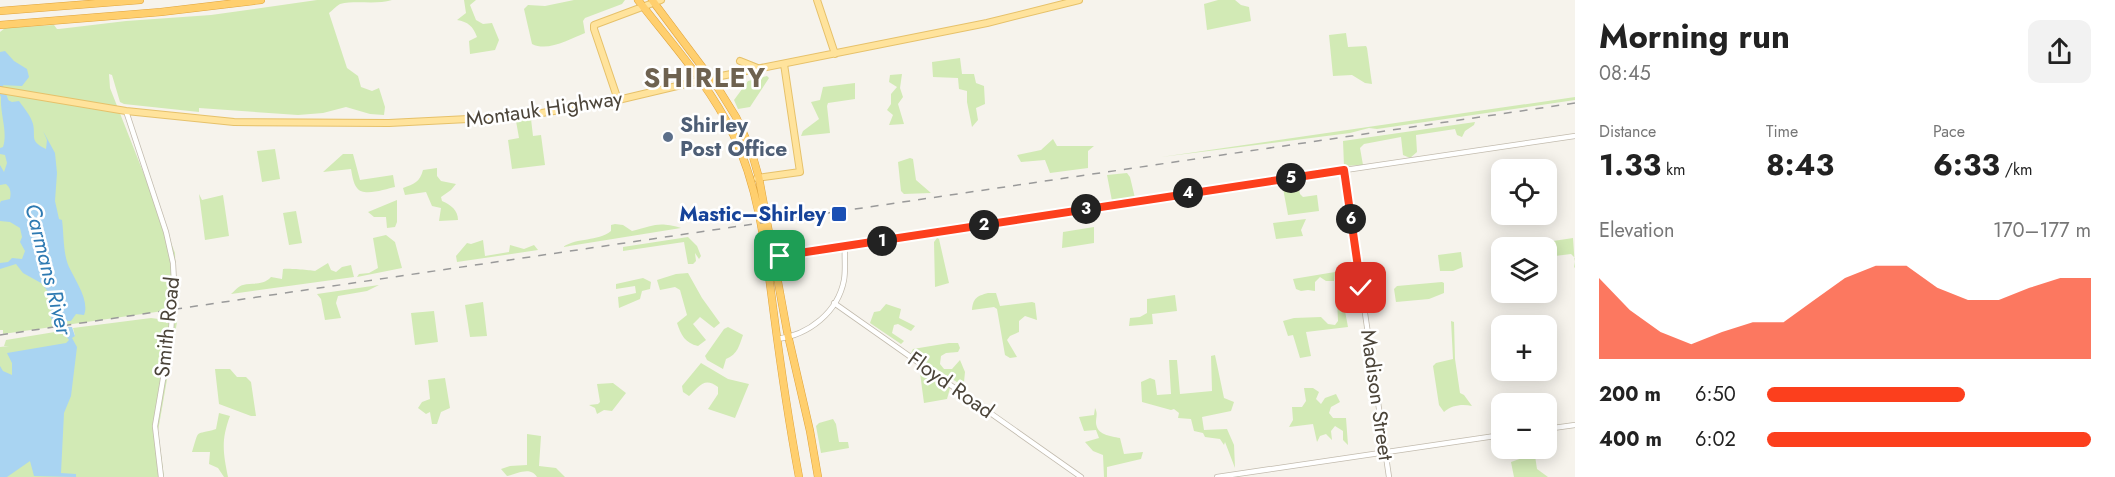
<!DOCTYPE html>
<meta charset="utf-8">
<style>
:root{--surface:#fff;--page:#f2f2f2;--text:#222;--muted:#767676;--accent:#fc3f1d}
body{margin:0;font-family:Jost,sans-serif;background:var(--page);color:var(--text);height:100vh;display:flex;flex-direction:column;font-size:22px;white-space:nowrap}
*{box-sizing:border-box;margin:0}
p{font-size:20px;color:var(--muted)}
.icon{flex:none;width:33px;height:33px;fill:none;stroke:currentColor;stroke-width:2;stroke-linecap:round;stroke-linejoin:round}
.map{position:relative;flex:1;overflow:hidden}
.drawer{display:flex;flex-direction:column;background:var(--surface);width:540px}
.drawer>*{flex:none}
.controls{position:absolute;left:1491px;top:159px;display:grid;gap:12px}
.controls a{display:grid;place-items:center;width:66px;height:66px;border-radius:12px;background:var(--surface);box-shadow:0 3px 15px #0003;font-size:30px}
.pin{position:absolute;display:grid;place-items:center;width:51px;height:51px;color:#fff;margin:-26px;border-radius:12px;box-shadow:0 3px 9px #0006}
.km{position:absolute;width:30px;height:30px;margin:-15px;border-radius:50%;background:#222;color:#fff;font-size:16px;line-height:30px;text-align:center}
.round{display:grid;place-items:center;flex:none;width:63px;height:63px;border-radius:12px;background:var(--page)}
.head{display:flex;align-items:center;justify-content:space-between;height:102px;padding:0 24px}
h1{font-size:33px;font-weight:700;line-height:45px}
.metrics{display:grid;grid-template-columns:repeat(3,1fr);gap:9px;height:102px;padding:6px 24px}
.metrics div{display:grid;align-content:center}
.metrics b{font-size:30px;font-weight:700}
.metrics small{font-size:16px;font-weight:400}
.metrics p{font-size:16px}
.chart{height:168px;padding:12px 24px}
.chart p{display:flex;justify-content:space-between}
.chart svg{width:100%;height:108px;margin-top:6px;fill:var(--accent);opacity:.7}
ul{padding:0 24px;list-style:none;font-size:20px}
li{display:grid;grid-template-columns:96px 72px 1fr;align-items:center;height:45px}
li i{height:15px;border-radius:8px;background:var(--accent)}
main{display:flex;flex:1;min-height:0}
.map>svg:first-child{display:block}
.green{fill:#d2eab5}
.water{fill:#a9d4f2}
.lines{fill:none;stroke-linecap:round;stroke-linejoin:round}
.river{stroke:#a9d4f2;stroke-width:6}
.minor-casing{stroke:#c2bbae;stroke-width:6}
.major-casing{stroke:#e6c16a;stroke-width:8}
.highway-casing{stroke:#e0a43c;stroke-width:8}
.minor{stroke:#fff;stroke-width:4.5}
.major{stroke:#ffe39c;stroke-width:6}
.highway{stroke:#ffcf6e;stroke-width:7}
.rail{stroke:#9a9a9a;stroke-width:1.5;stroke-dasharray:8 8;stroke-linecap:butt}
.route-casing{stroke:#fff;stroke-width:12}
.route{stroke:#fc3f1d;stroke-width:8}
.service-dot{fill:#5c6f8a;stroke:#fff;stroke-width:2}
.transit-dot{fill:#1a4fb4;stroke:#fff;stroke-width:2}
.labels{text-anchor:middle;stroke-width:5;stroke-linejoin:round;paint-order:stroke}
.street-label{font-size:21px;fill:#4b4439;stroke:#fff}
.service-label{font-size:21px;font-weight:bold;fill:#4e5e75;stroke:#fff;text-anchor:start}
.transit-label{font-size:21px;font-weight:bold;fill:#164399;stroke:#fff;text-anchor:end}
.water-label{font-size:22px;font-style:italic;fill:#2e7ab2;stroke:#fff}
.district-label{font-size:27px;font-weight:bold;letter-spacing:1.5px;fill:#6e6250;stroke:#fff}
</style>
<main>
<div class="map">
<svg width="1575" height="477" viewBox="0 0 1575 477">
<rect width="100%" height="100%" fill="#f6f3ec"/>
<!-- green -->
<path class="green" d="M317,0H392C376,5 356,0 340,4C336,6 332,11 329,13L347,68L358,76L361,87L372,91L379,88L385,107L384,115L370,114L346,107L323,113L298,115L199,108V112L124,104L120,102L112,75L109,74L110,88L175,253L177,309L3,334V330H0V32L5,28L54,25L57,29H59L126,21L211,15Z
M464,0H476L470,5L476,20L483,24L492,23L499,40L495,50L470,54L469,41L477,37C473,26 468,22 457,20L466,13Z
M574,0H625L622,4L585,18L583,21L585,33C570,39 548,52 532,44L524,9L528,5L545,6Z
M1218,0H1235L1241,5L1249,7L1251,21L1207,30L1204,4Z
M1346,33L1348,47L1366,46L1367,48L1372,84L1365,83L1352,75L1333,76L1329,35Z
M960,58L962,74H974L976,83L984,86L985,104L976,108L978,120L972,127L967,102V91L959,89L958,78L933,77L932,62Z
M902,74L900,88L903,97L898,104L904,124L889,125L893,115L887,110L891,104V94L897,87L889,82L890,75Z
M767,76L769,78L750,107L738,109L734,100L748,81Z
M855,83V99L828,103L827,106L830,133L801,136L803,131L819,119L811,102L820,100L823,87Z
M1575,97V100L1377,129L1369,128L1350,133L1161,157Z
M531,119L533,136L541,135L545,165L512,169L508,140L519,138L516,121Z
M1475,122L1474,125L1465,131L1462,137L1457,135L1455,129L1416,135L1417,152L1410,158L1403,155L1401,137L1364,144L1360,148L1363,165L1344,166L1343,141Z
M1053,139L1057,146H1094L1088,151V168L1050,173L1045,160L1021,162L1017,155L1041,150Z
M275,149L280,179L262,182L257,151Z
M343,154H353L360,180L393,175L395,187C386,189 363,197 357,188C353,183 352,174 351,169L323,172Z
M910,158L913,159L916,180L931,193L904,194L901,191L898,162Z
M437,168V176L441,181L456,184L451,190L441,197L442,201C451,205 458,210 458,220L439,221L441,208L432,206L426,192L405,195L403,188C414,184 420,182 423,170Z
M1127,173L1130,177L1135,198L1112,201L1107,175Z
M1297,181L1300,194L1303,197L1317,195L1319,211L1288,215L1282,183Z
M199,194L202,200L223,195L229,236L205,240Z
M397,200V222L395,227L387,228L386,217H374L368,212Z
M296,211L302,243L289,245L283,213Z
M1306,219L1301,230L1303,236L1276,239L1273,223Z
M615,224L623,225L632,231C654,226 657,221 681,228L563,247C578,237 597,242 611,231V225Z
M1094,227V243L1062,248L1063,232Z
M386,235L395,242L402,268L357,277L359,274L369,273L378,268L373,238Z
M688,237L697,246L701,256L699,259L695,253L696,261L693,264H688L684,242L623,251V247Z
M937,238L939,239L949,283L935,287L934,242Z
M1573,238L1575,267L1574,268L1575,258L1571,254L1547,257L1546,248L1541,247L1540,243Z
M483,240L485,256L509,252L510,245L524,249L534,245L538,250L457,262L456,256L467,243L471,244Z
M1461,252L1463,267L1453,271H1440L1438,255Z
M328,263L331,270L336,272L342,267L351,265L354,277L231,294C235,291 238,286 243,285C253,282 263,286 271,277L282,279L283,269C286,268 311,270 315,271Z
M1335,272L1334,281H1326L1320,277L1315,282V291L1308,290L1301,291L1296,289L1293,279Z
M688,273L702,298L720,323L714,328L700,317L693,324L706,340L698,346C685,343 681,335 677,323L687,315L680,290L675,287L660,290L657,280L676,274Z
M643,278L651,282L650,289L642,291L640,299L619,308L618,297L636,293L635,286L616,289V284Z
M1442,282L1444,283V293L1429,299L1396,302L1394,289L1397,286Z
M379,285L367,291L338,296L336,303L341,318L325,320L321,299L317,294Z
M988,293H996L1000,306L1032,302L1035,303L1037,320L1025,316L1019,321V332L1010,336L1007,340L1017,357L1010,358L1005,355L997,309L994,307L972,310C973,298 977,296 988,293Z
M1175,295L1177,311L1152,314L1153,324L1129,326L1130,318L1140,317L1147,313V299Z
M1342,295L1348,327L1306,332L1311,356L1300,358L1293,335L1288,336L1283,321L1294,318L1321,317L1328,324L1335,325L1338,321L1337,298Z
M483,302L487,336L470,337L465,305Z
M886,304L901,309L899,318L915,326L911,331L898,324L894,325L892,333L904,341L901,344L870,323L874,312L880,311Z
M434,311L438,342L415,345L411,313Z
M151,318L166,320V323L177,322L158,431L164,477H0V347L9,346H4L6,340L67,330L68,337L75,336L73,328Z
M1451,321L1454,322L1455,359L1460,393L1464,395L1472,406C1462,404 1452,405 1444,412L1439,405L1433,366L1436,363L1453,359Z
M728,327L743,335C739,346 738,354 726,359L723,369L707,360L705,356L724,329Z
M949,343H958L960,348L958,352L946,353L941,356L940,364L944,369H952L960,360L965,372L964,382L960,384L911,353L913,349Z
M1215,355L1224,398L1234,402L1231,411L1202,417L1204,430L1227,429L1234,445L1235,468L1225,442L1224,445L1220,439L1205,437L1203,433L1194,431L1191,419L1178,418L1179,413L1174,409L1171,410L1142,402L1141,382L1150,378L1155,380L1157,395L1171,394L1169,360H1177L1180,394L1212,391L1211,356Z
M701,363L728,379L749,384L735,418L708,409L718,394V387C704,376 699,387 689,396L683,392L682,386Z
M215,369H230L237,377H246L251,382L256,416H251L219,404Z
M921,370L950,388L947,399L924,403L920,373Z
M445,378L450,408L441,412L437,424H432L430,412L426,414L418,408L422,402L430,399L428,380Z
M613,383L626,393L612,411L604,410L597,414L595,408L589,405L598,404L600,402L597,384Z
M1304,388H1313L1319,392L1316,399L1321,404L1325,398L1336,394L1340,402L1331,407L1329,413L1333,418H1346L1348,445L1343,440V431L1335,426L1331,431L1332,440L1326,434L1320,436L1317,442L1313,424L1289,427L1293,420L1292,407H1302L1306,401Z
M1095,408C1098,414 1096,416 1096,423C1097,435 1110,436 1120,438L1124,454L1143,452L1141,459L1107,467V477H1104L1103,455L1093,451L1085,442L1099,438L1096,430L1084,431L1079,417L1094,415Z
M219,413L230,416C221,440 223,452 228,477H224L218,468L209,464L210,452H192C200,427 194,436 216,429Z
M833,419L836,424L839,442H848L849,448L821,453L816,426L819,423Z
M527,434L541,436L539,466L556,468L565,477H537C530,466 517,474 507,476L501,469L510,466L527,465Z
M1526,449H1534L1537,469L1548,477H1514L1511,462L1525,457Z"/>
<!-- water -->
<path class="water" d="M5,51L14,61L27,69L29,77L22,86L0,85V52Z
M1,97L12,102L19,101C24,108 31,116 33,124C36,137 29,141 46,149L47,140L43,131L55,153L57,173L55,201L59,219L62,220C64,235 63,254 69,267C75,280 90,301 84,315L76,314L71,321H67L64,318L51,319V295L41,283L23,273L16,264L0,269V263L8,262L12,258L22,259L25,251L20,242L22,237L20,228L10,222L0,221V203L1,201L10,199C11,193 11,188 6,184L0,185V165L4,172L7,163L5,155L0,154V148L3,147C8,132 0,115 1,97Z
M68,327H72L75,336L72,338L77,347L71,396L64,413L61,473L76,474V477L34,476L30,461L7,477H0V366L3,371L12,375V363L7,353L66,343L69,340L66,336Z"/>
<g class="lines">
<!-- river -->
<path class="river" d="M0,86L7,105"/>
<defs>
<path id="minor" d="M126,111L166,232L173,263L174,282L171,332L155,426L161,477
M1344,170L1389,477
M773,257L1149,199L1575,136
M834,303L1081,477
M777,339C809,335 838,312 844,280C846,268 844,257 845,246
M1546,429L1575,425
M1217,477L1502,435"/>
<path id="major" d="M817,0L835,54
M740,61L760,69
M0,90L126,111L234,122L389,123L488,118L542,113L618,100L711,78L987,23L1079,0
M618,100L594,29V25L661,0
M757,178L800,172L784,64"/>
<path id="highway" d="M638,0C671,43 709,84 733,134C760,190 766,254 774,315C781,369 789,423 799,477
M652,0L718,88L736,117L751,150L759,178L787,331L810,431L818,477
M0,11L140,0
M0,25L161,12L261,0"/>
</defs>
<!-- minor casing -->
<use href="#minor" class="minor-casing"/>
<!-- major casing -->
<use href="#major" class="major-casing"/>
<!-- highway casing -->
<use href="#highway" class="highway-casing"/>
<!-- minor -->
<use href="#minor" class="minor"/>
<!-- major -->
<use href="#major" class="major"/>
<!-- highway -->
<use href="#highway" class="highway"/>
<!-- rail -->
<path class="rail" d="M0,335L1575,103"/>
</g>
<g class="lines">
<defs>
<path id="route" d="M780,256L1344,170L1361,288"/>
</defs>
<!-- route casing -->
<use href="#route" class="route-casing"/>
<!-- route -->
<use href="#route" class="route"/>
</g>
<!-- markers -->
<circle class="service-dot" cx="668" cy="137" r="6"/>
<rect class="transit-dot" x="831" y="206" width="16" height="16" rx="3"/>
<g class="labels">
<!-- street labels -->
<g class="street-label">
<text transform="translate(544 109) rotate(-8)" y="7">Montauk Highway</text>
<text transform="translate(167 327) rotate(-84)" y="7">Smith Road</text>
<text transform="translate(951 385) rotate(35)" y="7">Floyd Road</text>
<text transform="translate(1377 395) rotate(82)" y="7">Madison Street</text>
</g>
<!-- service labels -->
<g class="service-label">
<text x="680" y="132">Shirley<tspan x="680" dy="24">Post Office</tspan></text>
</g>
<!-- transit labels -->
<g class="transit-label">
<text x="826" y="221">Mastic–Shirley</text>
</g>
<!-- water labels -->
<g class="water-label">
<text transform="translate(49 269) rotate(76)" y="8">Carmans River</text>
</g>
<!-- district labels -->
<g class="district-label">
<text x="705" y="87">SHIRLEY</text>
</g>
</g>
</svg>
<div class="controls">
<a><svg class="icon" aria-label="locate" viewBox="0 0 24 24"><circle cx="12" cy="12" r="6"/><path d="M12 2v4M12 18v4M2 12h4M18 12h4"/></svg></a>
<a><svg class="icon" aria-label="layers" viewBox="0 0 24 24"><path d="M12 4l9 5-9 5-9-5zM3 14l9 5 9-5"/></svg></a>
<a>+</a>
<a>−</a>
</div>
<div class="pin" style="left:780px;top:256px;background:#1e9e55"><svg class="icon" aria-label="arrive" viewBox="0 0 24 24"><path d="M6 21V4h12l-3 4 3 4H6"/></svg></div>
<div class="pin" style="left:1361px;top:288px;background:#d93025"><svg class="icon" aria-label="check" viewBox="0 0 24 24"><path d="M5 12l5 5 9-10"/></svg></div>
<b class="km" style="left:882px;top:241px">1</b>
<b class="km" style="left:984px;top:225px">2</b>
<b class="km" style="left:1086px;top:209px">3</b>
<b class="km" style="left:1188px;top:193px">4</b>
<b class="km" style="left:1291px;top:178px">5</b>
<b class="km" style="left:1351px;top:219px">6</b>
</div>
<section class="drawer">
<div class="head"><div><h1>Morning run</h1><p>08:45</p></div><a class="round"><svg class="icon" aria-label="share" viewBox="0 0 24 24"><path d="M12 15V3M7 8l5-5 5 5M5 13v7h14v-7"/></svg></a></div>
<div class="metrics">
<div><p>Distance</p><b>1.33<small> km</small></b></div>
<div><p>Time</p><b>8:43</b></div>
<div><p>Pace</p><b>6:33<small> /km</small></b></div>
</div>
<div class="chart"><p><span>Elevation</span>170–177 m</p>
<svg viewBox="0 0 160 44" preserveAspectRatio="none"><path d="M0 44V11L10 24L20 33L30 38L40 33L50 29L60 29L70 20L80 11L90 6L100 6L110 15L120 20L130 20L140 15L150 11L160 11V44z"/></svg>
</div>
<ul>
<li><b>200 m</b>6:50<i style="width:61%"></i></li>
<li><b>400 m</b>6:02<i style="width:100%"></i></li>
</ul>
</section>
</main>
